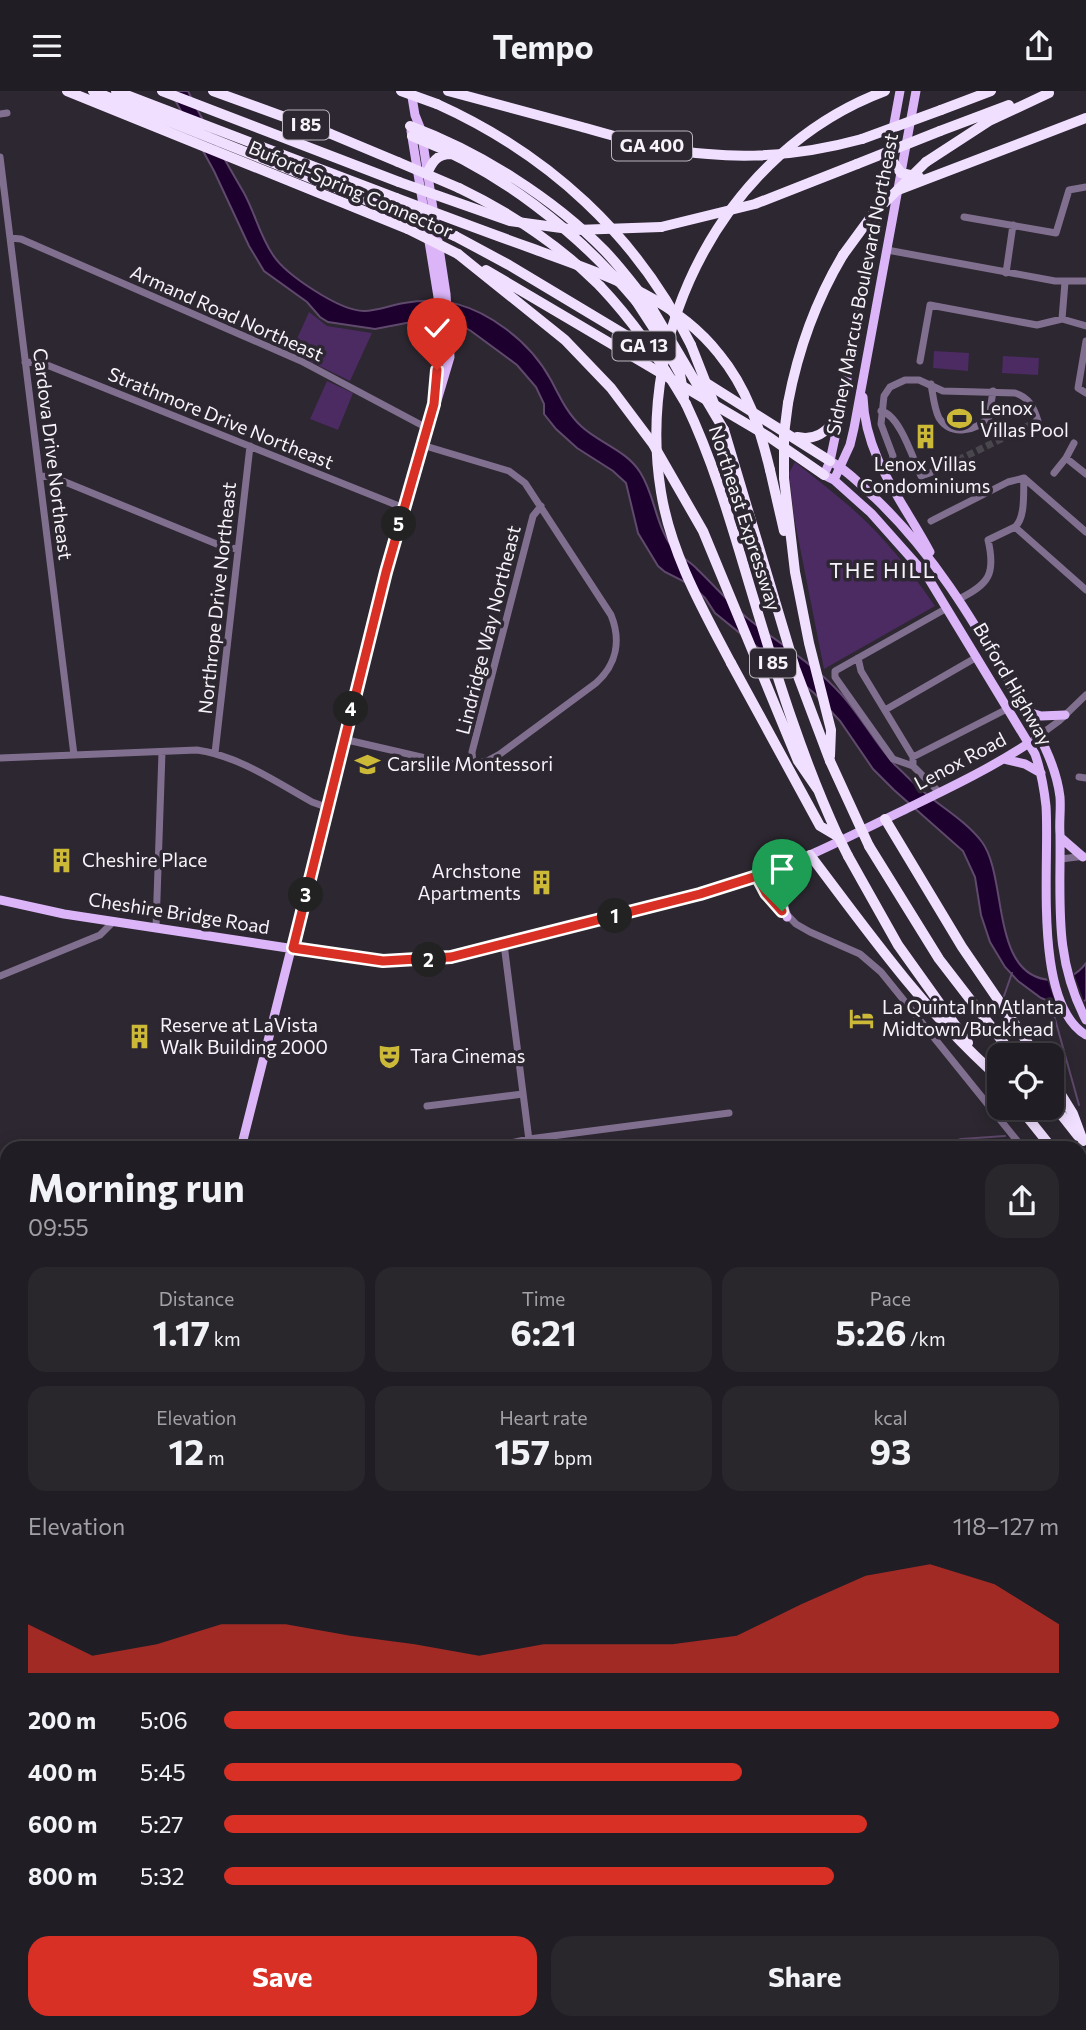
<!DOCTYPE html>
<meta charset="utf-8">
<style>
:root{--surface:#211d24;--page:#29262c;--text:#f1f3f6;--muted:#a2a2a6;--line:#3e3b41;--accent:#d93025}
body{margin:0;font-family:Commissioner,sans-serif;background:var(--page);color:var(--text);height:100vh;display:flex;flex-direction:column;font-size:26px;white-space:nowrap}
*{box-sizing:border-box;margin:0}
p{font-size:23px;color:var(--muted)}
.icon{flex:none;width:38px;height:38px;fill:none;stroke:currentColor;stroke-width:2;stroke-linecap:round;stroke-linejoin:round}
.map{position:relative;flex:1;overflow:hidden}
.sheet{position:absolute;left:0px;top:1050px;width:1087px;height:889px;display:flex;flex-direction:column;background:var(--surface);border-radius:21px 21px 0 0;box-shadow:0 4px 18px #0003,0 0 0 2px var(--line)}
.sheet>*{flex:none}
.buttons{position:absolute;left:987px;top:952px;display:grid;gap:14px}
.buttons a{display:grid;place-items:center;width:77px;height:77px;border-radius:14px;background:var(--surface);box-shadow:0 4px 18px #0003,0 0 0 2px var(--line);font-size:35px}
.pin{position:absolute;display:grid;place-items:center;width:60px;height:60px;color:#fff;margin:-72px -30px;border-radius:50% 50% 50% 0;rotate:-45deg;box-shadow:0 0 7px #0007}
.pin .icon{rotate:45deg}
.km{position:absolute;width:35px;height:35px;margin:-18px;border-radius:50%;background:#222;color:#fff;font-size:19px;line-height:35px;text-align:center}
.round{display:grid;place-items:center;flex:none;width:74px;height:74px;border-radius:21px;background:var(--page)}
.head{display:flex;align-items:center;justify-content:space-between;height:119px;padding:0 28px}
h1{font-size:38px;font-weight:700;line-height:52px}
.metrics{display:grid;grid-template-columns:repeat(3,1fr);gap:10px;height:119px;padding:7px 28px}
.metrics div{display:grid;align-content:center;border-radius:18px;background:var(--page);text-align:center}
.metrics b{font-size:35px;font-weight:700}
.metrics small{font-size:19px;font-weight:400}
.metrics p{font-size:19px}
.chart{height:196px;padding:14px 28px}
.chart p{display:flex;justify-content:space-between}
.chart svg{width:100%;height:126px;margin-top:7px;fill:var(--accent);opacity:.7}
.primary-button{display:flex;gap:14px;margin-top:auto;padding:14px 28px}
.primary-button a{flex:1;height:80px;border-radius:21px;background:var(--accent);color:#fff;font-size:28px;font-weight:700;line-height:80px;text-align:center}
.primary-button a+a{background:var(--page);color:var(--text)}
ul{padding:0 28px;list-style:none;font-size:23px}
li{display:grid;grid-template-columns:112px 84px 1fr;align-items:center;height:52px}
li i{height:18px;border-radius:9px;background:var(--accent)}
header{display:flex;justify-content:space-between;align-items:center;height:91px;padding:0 28px;background:var(--surface);font-size:32px;font-weight:700}
.map>svg:first-child{display:block}
.green{fill:#4c2a62}
.water{fill:#1e002f;stroke:#5f496c;stroke-width:2}
.pier{fill:#2c2730}
.lines{fill:none;stroke-linecap:round;stroke-linejoin:round}
.stream{stroke:#5f496c;stroke-width:2}
.minor-tunnel{stroke:#4a464e;stroke-width:7;stroke-dasharray:7 3.5;stroke-linecap:butt}
.minor{stroke:#816f8f;stroke-width:7}
.major{stroke:#dbb5f8;stroke-width:9}
.highway{stroke:#f1dfff;stroke-width:10}
.highway-bridge{stroke:#f1dfff;stroke-width:10}
.route-casing{stroke:#fff;stroke-width:14}
.route{stroke:#d93025;stroke-width:9}
.labels{text-anchor:middle;stroke-width:7;stroke-linejoin:round;paint-order:stroke}
.shield{fill:#2c2730;stroke:#bab6bd;stroke-width:2}
.shield-label{font-size:18px;font-weight:bold;fill:#f7f3fa}
.street-label{font-size:19px;fill:#f7f3fa;stroke:#2c2730}
.poi-label{font-size:19px;fill:#f7f3fa;stroke:#2c2730;text-anchor:start}
.neighbourhood-label{font-size:21px;letter-spacing:2px;fill:#f7f3fa;stroke:#2c2730}
</style>
<header><svg class="icon" aria-label="menu" viewBox="0 0 24 24"><path d="M4 6h16M4 12h16M4 18h16"/></svg>Tempo<svg class="icon" aria-label="share" viewBox="0 0 24 24"><path d="M12 15V3M7 8l5-5 5 5M5 13v7h14v-7"/></svg></header>
<div class="map">
<svg width="1086" height="1939" viewBox="0 0 1086 1939">
<rect width="100%" height="100%" fill="#2c2730"/>
<!-- green -->
<path class="green" d="M309,221L327,235L372,242L350,290L291,261Z
M934,260L969,262L968,280L933,277Z
M1003,265L1039,267L1038,284L1002,282Z
M327,290L353,302L338,339L310,328Z
M795,371C811,384 827,396 842,409C879,439 908,476 935,515L824,578L794,426L789,382Z"/>
<!-- water -->
<path class="water" d="M170,0H188C205,35 225,69 244,102C255,122 260,145 273,164C286,184 340,220 364,220C378,220 391,214 404,212C444,205 474,214 506,238C525,252 540,269 551,289C560,306 567,322 581,335C599,352 626,359 640,381C655,404 655,433 672,456C678,465 690,470 697,478C714,494 728,511 746,526C778,552 813,572 841,603C861,625 875,652 895,674C905,683 915,694 925,702C944,718 967,731 982,751C1008,786 990,886 1051,889C1065,890 1078,883 1086,872V909L1078,913L1059,914L1041,907L1018,890L1005,876L990,851L981,824L975,786L963,760L894,699L873,678L840,630L814,602L715,522L705,507L691,494L665,481L658,475L638,442L626,392L613,380L577,357L556,338L544,323V313L536,296L517,274L471,240L462,235L441,229H422L375,238L328,231L320,226L307,211L264,180L249,155L214,80Z"/>
<!-- pier -->
<path class="pier" d="M1073,880L1085,913L1078,917H1057L1046,885H1064Z"/>
<g class="lines">
<!-- stream -->
<path class="stream" d="M1004,905L1012,882
M1050,910L1079,1014
M913,1057L922,1052L936,1057L961,1048L1005,1045
M1080,1154L1086,1162
M522,1932L523,1939"/>
<!-- minor-tunnel -->
<path class="minor-tunnel" d="M958,369L1034,332
M930,382L952,372"/>
<!-- minor -->
<path class="minor" d="M0,23L7,22
M0,66L74,664
M964,126L1056,142L1069,99L1086,96
M10,147L21,148L301,270L427,337
M887,159L1055,190H1086
M1006,182L1013,134
M1062,228L1065,191
M1086,250L1078,297L1086,302
M920,270L930,214L1037,234L1062,228L1086,235
M25,271L42,272L404,417
M931,293C933,304 934,317 939,327C951,346 976,340 989,326L993,300
M881,320C900,324 913,368 921,385L930,382
M1066,367L1086,383
M952,372L958,369
M883,381L891,373L893,365L881,333L884,305L890,296L905,289H919L943,300L1015,302C1029,306 1034,317 1038,330L1034,332
M1054,382L1066,367L1074,352
M40,385L53,386L224,456L238,458
M931,430L1008,391L1024,387L1086,441
M1015,436C1026,426 1023,401 1024,387
M959,508C989,493 996,483 988,449L1015,436L1086,499
M858,567L861,580L913,666V675
M885,619L977,566
M343,648L460,675L487,670L500,663L596,592C617,573 621,549 611,524L525,392L509,380L499,377L422,354
M1029,652L1059,630L1086,604
M215,662L250,355
M913,666L1009,617
M0,667L197,659C239,665 276,691 312,711L326,716
M473,674L472,661L533,425L541,415
M1079,686L1086,687
M940,702L913,675L893,668L835,586V580L947,517
M1061,768L1085,765
M757,785L766,802L796,833L810,841L860,863L881,881L1023,1057
M156,836L162,661
M504,853L530,1057
M0,885L100,844L114,830
M427,1015L523,1003
M505,1057L511,1052L529,1048L729,1022
M1080,1130L1086,1138
M1080,1196L1086,1194
M1080,1237L1086,1247
M1080,1506L1086,1508
M1080,1628L1086,1645
M1080,1744L1086,1743
M0,1821L7,1822
M1080,1838L1086,1837
M0,1927L7,1926
M252,1932L255,1939
M641,1932L642,1939
M778,1932L781,1939
M923,1932L924,1939"/>
<!-- major -->
<path class="major" d="M900,0L845,299L830,370L824,384L834,389L871,422L927,485L1035,663C1041,680 1044,697 1046,715C1050,771 1032,912 1086,944
M411,40L439,212L440,245L435,307
M863,306C865,367 903,410 930,461
M830,370C847,379 861,394 875,407C932,461 972,527 1011,595C1030,629 1055,665 1060,706C1061,718 1059,731 1060,743C1061,811 1053,866 1086,929
M834,389L850,354L854,337L916,0
M1025,620L1041,625L1065,624
M1004,668L1025,673L1041,682
M1060,746L1083,766
M0,809L64,823L367,869C438,875 504,854 571,836C633,820 696,807 756,786C806,768 854,743 902,720C945,699 988,679 1029,652
M787,826C778,804 785,791 794,771
M241,1057L386,481L450,266L446,203L421,39L415,24L411,0
M25,1939L29,1932"/>
<!-- highway -->
<path class="highway" d="M67,0L408,138
M93,0L406,125
M116,0L396,107
M162,0L399,91
M213,0L331,43L398,71
M448,0C492,12 537,24 582,36C624,48 665,60 708,63C760,68 811,62 862,48
M437,13C548,63 637,144 691,254
M941,19L991,0
M410,35C480,61 553,107 605,160C622,178 638,199 653,219
M940,40L1009,14
M412,45C499,79 576,139 636,210
M888,64L901,82L919,86
M926,71L989,30L1049,2
M427,83C432,71 437,63 451,63
M459,97C511,122 559,154 600,195
M898,99L1086,27
M661,136L755,113L857,73
M455,145L509,174L654,261
M458,163L565,249L611,297L653,353L703,440L798,670L818,699
M486,179L769,346L824,384
M703,290L830,370
M788,312C798,259 815,211 843,164
M686,313C716,376 734,443 754,509C778,589 803,669 838,745
M724,339L795,577L830,670
M797,346C816,350 825,341 838,328
M770,379L784,440
M784,387L795,481L809,552L831,639L830,665
M731,572L820,735L837,745
M885,728L962,856L1036,964
M869,755L939,868L1013,964
M810,764C866,838 919,913 987,976
M848,765L898,854L968,952
M984,972L999,991
M1052,989L1073,1023L1083,1050
M1052,1012L1078,1045
M1020,1017L1052,1057
M1080,1091L1086,1099"/>
<!-- highway-bridge -->
<path class="highway-bridge" d="M401,0L437,13
M862,48L941,19
M398,71L459,97
M857,73L940,40
M399,91L510,130L576,139L661,136
M396,107C441,124 486,141 531,157C598,182 673,204 719,263C747,297 760,337 770,379
M406,125L455,145
M408,138L458,163
M843,164L873,123L926,71
M600,195C634,231 661,270 686,313
M636,210L662,250L680,283L684,306
M653,219L724,339
M691,254L715,315
M784,387V343L788,312
M731,572C702,517 671,463 661,401C634,237 727,59 885,0
M830,670L869,755
M838,745L848,765"/>
</g>
<g class="lines">
<defs>
<path id="route" d="M437,279L434,313L386,481L293,857L383,870L451,866L700,803L757,785L766,802L782,820"/>
</defs>
<!-- route casing -->
<use href="#route" class="route-casing"/>
<!-- route -->
<use href="#route" class="route"/>
</g>
<!-- icons -->
<defs>
<symbol id="stadium-bare" viewBox="-9 -9 18 18"><path d="M0-5a6.5 5 0 1 0 0 10a6.5 5 0 1 0 0-10ZM-3.5-1.8h7v3.6h-7Z" fill="#ccb938" stroke="#2c2730" stroke-width="2.5" paint-order="stroke"/></symbol>
<symbol id="building-bare" viewBox="-9 -9 18 18"><path d="M-4-6H4V6H1V3H-1V6H-4ZM-2.5-4.3h1.7v1.8h-1.7ZM.8-4.3h1.7v1.8H.8ZM-2.5-1h1.7V.8h-1.7ZM.8-1h1.7V.8H.8Z" fill="#ccb938" stroke="#2c2730" stroke-width="2.5" paint-order="stroke"/></symbol>
<symbol id="school-bare" viewBox="-9 -9 18 18"><path d="M0-5L7-2L0 1L-7-2ZM-4 1L0 2.5L4 1V4Q0 6-4 4Z" fill="#ccb938" stroke="#2c2730" stroke-width="2.5" paint-order="stroke"/></symbol>
<symbol id="hotel-bare" viewBox="-9 -9 18 18"><path d="M-6-4.5h1.5V1H6V5H4.5V3h-9V5H-6ZM-4 0a1.8 1.8 0 1 1 3.6 0ZM.5 0V-2.5h3Q6-2.5 6 0Z" fill="#ccb938" stroke="#2c2730" stroke-width="2.5" paint-order="stroke"/></symbol>
<symbol id="theatre-bare" viewBox="-9 -9 18 18"><path d="M-5-5.5Q0-4 5-5.5V0Q5 5 0 6Q-5 5-5 0ZM-3.3-2.5H-1v1.5H-3.3ZM1-2.5H3.3v1.5H1ZM-2.8 1Q0 5.5 2.8 1Z" fill="#ccb938" stroke="#2c2730" stroke-width="2.5" paint-order="stroke"/></symbol>
</defs>
<g fill-rule="evenodd">
<use href="#stadium-bare" x="942" y="310" width="35" height="35"/>
<use href="#building-bare" x="908" y="328" width="35" height="35"/>
<use href="#school-bare" x="350" y="656" width="35" height="35"/>
<use href="#building-bare" x="44" y="752" width="35" height="35"/>
<use href="#building-bare" x="524" y="774" width="35" height="35"/>
<use href="#hotel-bare" x="844" y="910" width="35" height="35"/>
<use href="#building-bare" x="122" y="928" width="35" height="35"/>
<use href="#theatre-bare" x="372" y="948" width="35" height="35"/>
</g>
<g class="labels">
<!-- shield labels -->
<g class="shield">
<rect x="283" y="19.5" width="46" height="29" rx="5"/>
<rect x="612" y="40.5" width="80" height="29" rx="5"/>
<rect x="612.5" y="240.5" width="63" height="29" rx="5"/>
<rect x="750" y="557.5" width="46" height="29" rx="5"/>
</g>
<g class="shield-label">
<text x="306" y="40">I 85</text>
<text x="652" y="61">GA 400</text>
<text x="644" y="261">GA 13</text>
<text x="773" y="578">I 85</text>
</g>
<!-- street labels -->
<g class="street-label">
<text transform="translate(351 98) rotate(23)" y="7">Buford-Spring Connector</text>
<text transform="translate(862 193) rotate(-79)" y="7">Sidney Marcus Boulevard Northeast</text>
<text transform="translate(227 222) rotate(24)" y="7">Armand Road Northeast</text>
<text transform="translate(221 327) rotate(22)" y="7">Strathmore Drive Northeast</text>
<text transform="translate(53 363) rotate(83)" y="7">Cardova Drive Northeast</text>
<text transform="translate(745 427) rotate(72)" y="7">Northeast Expressway</text>
<text transform="translate(217 507) rotate(-84)" y="7">Northrope Drive Northeast</text>
<text transform="translate(488 539) rotate(-76)" y="7">Lindridge Way Northeast</text>
<text transform="translate(1013 593) rotate(60)" y="7">Buford Highway</text>
<text transform="translate(960 670) rotate(-28)" y="7">Lenox Road</text>
<text transform="translate(179 822) rotate(9)" y="7">Cheshire Bridge Road</text>
</g>
<!-- poi labels -->
<g class="poi-label">
<text x="980" y="324">Lenox<tspan x="980" dy="22">Villas Pool</tspan></text>
<text x="925" y="380" text-anchor="middle">Lenox Villas<tspan x="925" dy="22">Condominiums</tspan></text>
<text x="387" y="680">Carslile Montessori</text>
<text x="82" y="776">Cheshire Place</text>
<text x="521" y="787" text-anchor="end">Archstone<tspan x="521" dy="22">Apartments</tspan></text>
<text x="882" y="923">La Quinta Inn Atlanta<tspan x="882" dy="22">Midtown/Buckhead</tspan></text>
<text x="160" y="941">Reserve at LaVista<tspan x="160" dy="22">Walk Building 2000</tspan></text>
<text x="410" y="972">Tara Cinemas</text>
</g>
<!-- neighbourhood labels -->
<g class="neighbourhood-label">
<text x="883" y="487">THE HILL</text>
</g>
</g>
</svg>
<div class="buttons">
<a><svg class="icon" aria-label="locate" viewBox="0 0 24 24"><circle cx="12" cy="12" r="6"/><path d="M12 2v4M12 18v4M2 12h4M18 12h4"/></svg></a>
</div>
<div class="pin" style="left:782px;top:820px;background:#1e9e55"><svg class="icon" aria-label="arrive" viewBox="0 0 24 24"><path d="M6 21V4h12l-3 4 3 4H6"/></svg></div>
<div class="pin" style="left:437px;top:279px;background:#d93025"><svg class="icon" aria-label="check" viewBox="0 0 24 24"><path d="M5 12l5 5 9-10"/></svg></div>
<b class="km" style="left:615px;top:825px">1</b>
<b class="km" style="left:429px;top:869px">2</b>
<b class="km" style="left:306px;top:804px">3</b>
<b class="km" style="left:351px;top:618px">4</b>
<b class="km" style="left:399px;top:433px">5</b>
<section class="sheet">
<div class="head"><div><h1>Morning run</h1><p>09:55</p></div><a class="round"><svg class="icon" aria-label="share" viewBox="0 0 24 24"><path d="M12 15V3M7 8l5-5 5 5M5 13v7h14v-7"/></svg></a></div>
<div class="metrics">
<div><p>Distance</p><b>1.17<small> km</small></b></div>
<div><p>Time</p><b>6:21</b></div>
<div><p>Pace</p><b>5:26<small> /km</small></b></div>
</div>
<div class="metrics">
<div><p>Elevation</p><b>12<small> m</small></b></div>
<div><p>Heart rate</p><b>157<small> bpm</small></b></div>
<div><p>kcal</p><b>93</b></div>
</div>
<div class="chart"><p><span>Elevation</span>118–127 m</p>
<svg viewBox="0 0 160 44" preserveAspectRatio="none"><path d="M0 44V27L10 38L20 34L30 27L40 27L50 31L60 34L70 38L80 34L90 34L100 34L110 31L120 20L130 10L140 6L150 13L160 27V44z"/></svg>
</div>
<ul>
<li><b>200 m</b>5:06<i style="width:100%"></i></li>
<li><b>400 m</b>5:45<i style="width:62%"></i></li>
<li><b>600 m</b>5:27<i style="width:77%"></i></li>
<li><b>800 m</b>5:32<i style="width:73%"></i></li>
</ul>
<div class="primary-button"><a>Save</a><a>Share</a></div>
</section>
</div>
